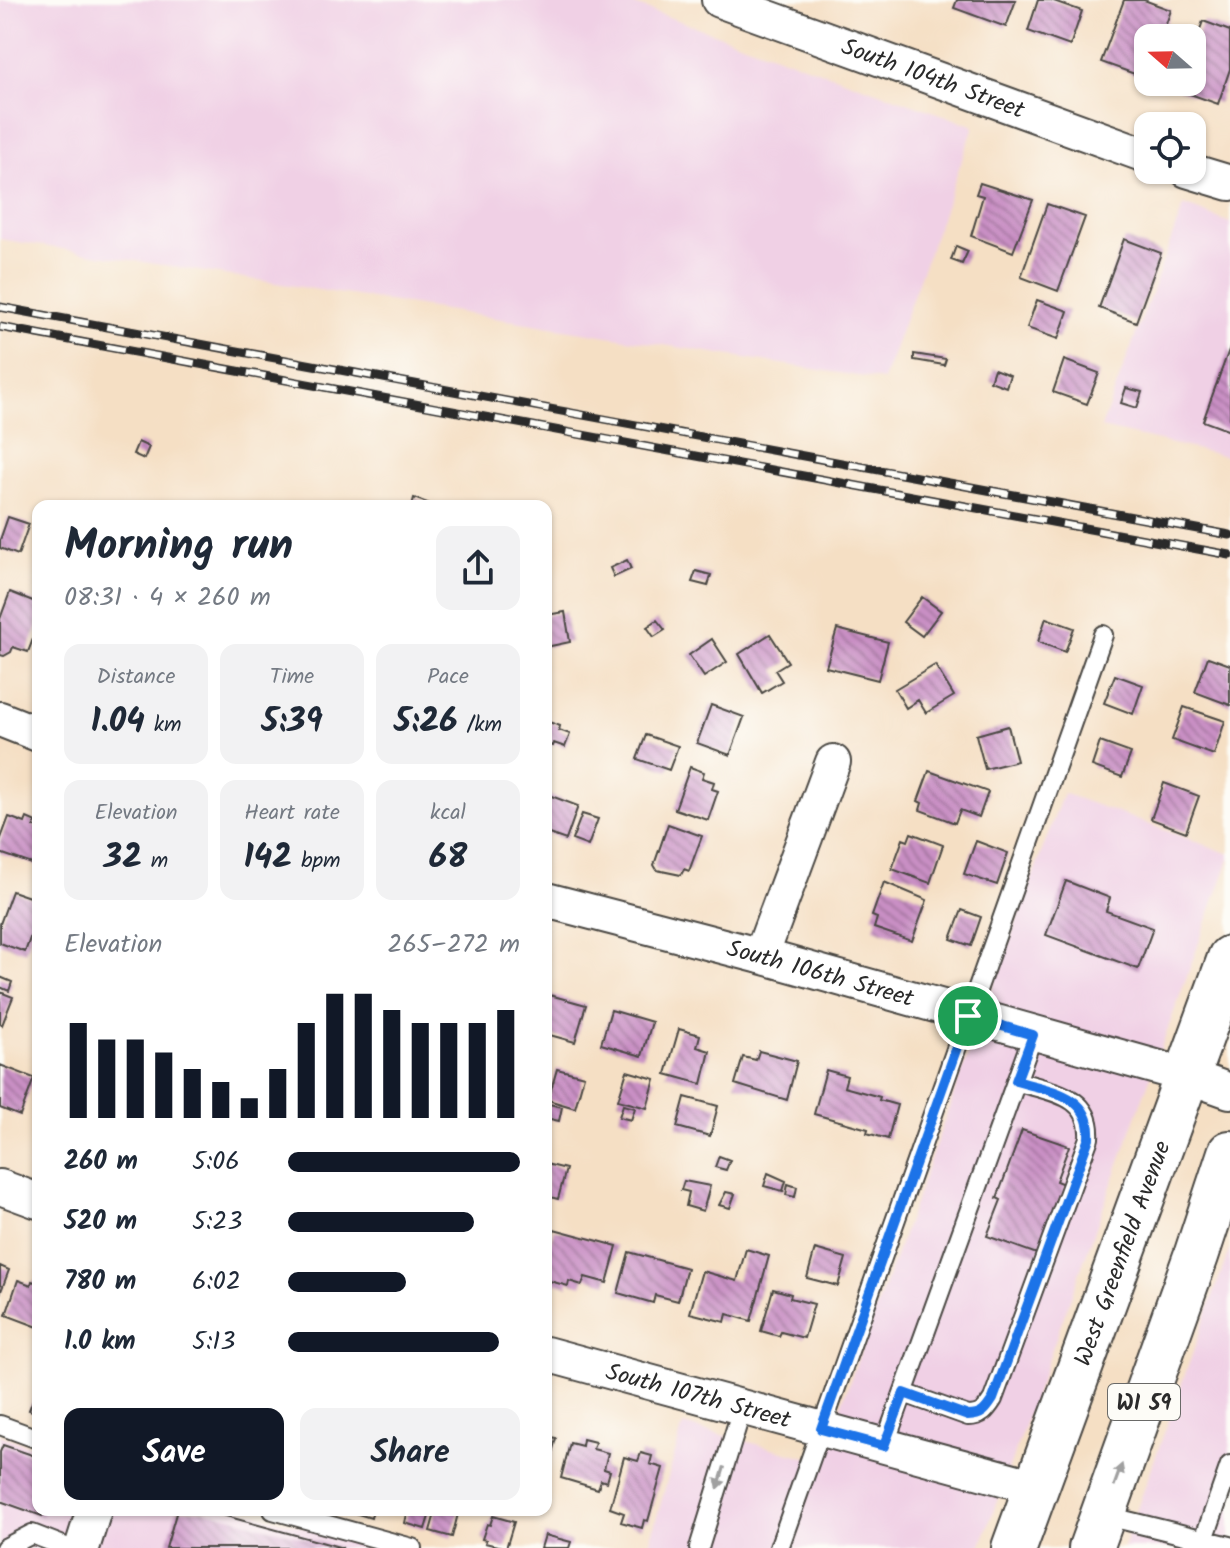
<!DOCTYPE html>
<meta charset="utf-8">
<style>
:root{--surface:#fff;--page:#f2f2f3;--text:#1f2937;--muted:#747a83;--accent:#111827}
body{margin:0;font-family:Kalam,sans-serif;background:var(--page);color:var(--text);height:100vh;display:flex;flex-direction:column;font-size:30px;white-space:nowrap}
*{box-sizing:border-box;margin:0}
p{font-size:26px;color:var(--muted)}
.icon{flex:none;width:44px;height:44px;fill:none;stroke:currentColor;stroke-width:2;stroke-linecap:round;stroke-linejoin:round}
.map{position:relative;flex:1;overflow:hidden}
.drawer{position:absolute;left:32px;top:500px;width:520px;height:1016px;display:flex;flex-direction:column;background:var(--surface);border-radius:16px;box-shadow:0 2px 6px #0004}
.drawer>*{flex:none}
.needle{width:52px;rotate:290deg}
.tools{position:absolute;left:1134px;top:24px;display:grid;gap:16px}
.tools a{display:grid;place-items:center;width:72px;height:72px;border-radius:16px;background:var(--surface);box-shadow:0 2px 6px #0004;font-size:40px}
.pin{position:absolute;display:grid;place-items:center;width:68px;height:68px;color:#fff;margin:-34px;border:4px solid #fff;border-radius:50%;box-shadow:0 2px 8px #0007}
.round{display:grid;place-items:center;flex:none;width:84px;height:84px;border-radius:16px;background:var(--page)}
.overview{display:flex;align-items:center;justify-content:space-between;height:136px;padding:0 32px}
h1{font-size:44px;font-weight:700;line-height:60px}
.stats{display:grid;grid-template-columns:repeat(3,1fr);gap:12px;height:136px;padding:8px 32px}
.stats div{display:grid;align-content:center;border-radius:16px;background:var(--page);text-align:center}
.stats b{font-size:34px;font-weight:700}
.stats small{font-size:22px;font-weight:400}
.stats p{font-size:22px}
.chart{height:224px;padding:16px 32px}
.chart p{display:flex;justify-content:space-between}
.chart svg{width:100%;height:144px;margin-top:8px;stroke:var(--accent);stroke-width:6}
.primary-button{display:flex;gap:16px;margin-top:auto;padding:16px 32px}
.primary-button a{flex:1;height:92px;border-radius:16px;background:var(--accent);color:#fff;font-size:32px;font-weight:700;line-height:92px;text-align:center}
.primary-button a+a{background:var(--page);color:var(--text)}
ul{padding:0 32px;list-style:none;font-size:26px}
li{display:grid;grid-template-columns:128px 96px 1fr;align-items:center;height:60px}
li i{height:20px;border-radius:10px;background:var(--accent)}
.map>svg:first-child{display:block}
.built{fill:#f0d0e5}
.building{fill:url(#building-back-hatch)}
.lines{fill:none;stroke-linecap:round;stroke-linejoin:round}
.service-casing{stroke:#494642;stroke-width:22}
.minor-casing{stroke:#494642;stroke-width:38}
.primary-casing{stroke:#494642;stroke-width:48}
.service{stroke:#fff;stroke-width:18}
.minor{stroke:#fff;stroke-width:34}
.primary{stroke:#fff;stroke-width:44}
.rail-casing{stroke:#2b2b2b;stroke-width:9}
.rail{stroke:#fdfcf7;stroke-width:6;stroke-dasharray:18;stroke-linecap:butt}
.oneway{fill:#a0a0a0}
.route-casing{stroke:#fff;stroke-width:16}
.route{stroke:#1a73e8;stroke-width:10}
.labels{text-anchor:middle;stroke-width:7;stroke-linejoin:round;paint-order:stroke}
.shield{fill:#fdfcf7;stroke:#6a6a68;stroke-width:2}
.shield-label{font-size:22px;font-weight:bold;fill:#2b2b2b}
.street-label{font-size:24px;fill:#2b2b2b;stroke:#fdfcf7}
</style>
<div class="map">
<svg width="1230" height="1548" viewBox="0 0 1230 1548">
<defs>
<pattern id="building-back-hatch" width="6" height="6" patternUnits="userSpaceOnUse" patternTransform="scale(2)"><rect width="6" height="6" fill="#c98fc4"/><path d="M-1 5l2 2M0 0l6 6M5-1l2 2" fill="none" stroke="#a3759f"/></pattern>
</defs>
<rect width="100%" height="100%" fill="#fdfcf7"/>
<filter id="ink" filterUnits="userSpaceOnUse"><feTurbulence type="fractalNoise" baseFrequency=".0125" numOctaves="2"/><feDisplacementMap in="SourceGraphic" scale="16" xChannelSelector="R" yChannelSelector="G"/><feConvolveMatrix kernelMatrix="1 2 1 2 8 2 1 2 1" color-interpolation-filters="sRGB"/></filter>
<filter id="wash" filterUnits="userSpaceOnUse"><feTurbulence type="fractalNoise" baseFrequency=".006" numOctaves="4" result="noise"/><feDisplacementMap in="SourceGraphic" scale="32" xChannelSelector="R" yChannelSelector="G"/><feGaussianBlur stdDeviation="1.8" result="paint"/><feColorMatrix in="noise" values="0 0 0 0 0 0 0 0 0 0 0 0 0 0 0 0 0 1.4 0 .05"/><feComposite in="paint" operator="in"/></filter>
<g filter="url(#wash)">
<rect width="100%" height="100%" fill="#f5dfc4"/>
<!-- built -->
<path class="built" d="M0,0H621L974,126L883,380L0,239Z
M1184,205L1230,223V457L1101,428Z
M1063,793L1230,854V857L980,1548H648L683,1425L821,1461Z
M1230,1248V1548H1123L1173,1408Z
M0,1435L38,1449V1510H242L381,1548H0Z"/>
<g id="blocks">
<!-- building -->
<path class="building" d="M957,0H1016L1006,27L954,8Z
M1038,0H1051L1082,11L1070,46L1028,31Z
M1124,0H1144L1171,10L1161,38H1148L1146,78L1101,62Z
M1203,21L1230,31V69L1218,104L1179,90L1181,82H1192V52Z
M980,183L1033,200L1013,252L971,236L983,196L976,194Z
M1047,204L1085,217L1058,291L1021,277Z
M1124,239L1161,253L1136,322L1099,308Z
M956,246L968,251L962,264L951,260Z
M1037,300L1068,311L1058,339L1027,328Z
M1230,347V431L1203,421Z
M914,354L946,359L944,365L914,360Z
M1064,360L1099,373L1087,404L1053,392Z
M994,369L1010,375L1006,387L990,381Z
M1126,388L1142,392L1137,408L1121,403Z
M138,442L149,447L144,459L133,454Z
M414,498L435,506H412Z
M8,517L29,524L18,555L0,548V540Z
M627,560L631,569L614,577L610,568Z
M696,571L711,575L708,586L692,582Z
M10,592L38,603V626L28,652L13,647L11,652L4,656L0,655V619Z
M922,597L941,611L922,636L903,622Z
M565,612L570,642L546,647V615Z
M1046,618L1074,628L1065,652L1038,642Z
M657,620L665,630L654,637L647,627Z
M837,629L888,642L878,680L826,667Z
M770,634L788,662L775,670L782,681L762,693L739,654Z
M712,639L727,662L704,677L689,655Z
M1208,657L1230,665V705L1195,692Z
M935,665L954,696L926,713L918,700L906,708L895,689Z
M1115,675L1143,685L1133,714L1104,703Z
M711,705L744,717L730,755L697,743Z
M1184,707L1225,721L1214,755L1172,740Z
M546,721L560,726L559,730L570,734L565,747L554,743L553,746L546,744Z
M1008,726L1017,761L985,769L976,735Z
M646,735L678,746L669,770L637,759Z
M1100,742L1131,753L1122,777L1092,766Z
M690,767L704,772L702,778L714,782L712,789L718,791L708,820L675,809Z
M929,771L988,792L979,817L960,810L955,823L920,810L922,803L918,801Z
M1164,783L1199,796L1186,832L1151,819Z
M546,794L578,806L566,840L546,833Z
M582,814L598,819L588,846L572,840Z
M9,817L25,823L27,818L36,822L34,826L38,828V866L0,853V841Z
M668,824L702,836L689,871L684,869L681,875L657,870L654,865Z
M911,833L943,845L930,883L892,869L903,839L908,841Z
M976,841L1008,853L997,885L964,874Z
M1066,881L1110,898L1106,911L1153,928L1138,969L1046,935Z
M884,882L927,900L912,941L874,928L877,918L872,916Z
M12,891L38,900V916L25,952L0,943V924Z
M962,910L981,917L971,946L951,939Z
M0,977L12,982L9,991L0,987Z
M0,992L13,997L2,1025L0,1024Z
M546,994L586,1005L575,1042L546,1034Z
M611,1010L652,1022L642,1056L601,1044Z
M679,1029L700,1035L697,1047L710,1051L702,1084L666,1074Z
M759,1051L797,1061L787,1100L735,1084L743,1057L756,1060Z
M0,1065L34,1078L20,1116L0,1108Z
M557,1069L584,1076L575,1108L548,1100Z
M826,1070L847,1076L844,1087L880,1097L879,1100L897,1105L888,1139L867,1133L868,1129L814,1114Z
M627,1071L655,1079L647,1108L618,1100Z
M685,1097L718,1106L710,1136L677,1127Z
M549,1104L562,1107L559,1121L546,1118Z
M623,1105L635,1108L631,1120L619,1117Z
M1022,1130L1069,1146L1056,1181L1066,1185L1037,1254L987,1236L1001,1200L997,1198Z
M719,1156L730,1160L726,1170L715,1167Z
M546,1164L566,1169L558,1199L546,1196Z
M768,1173L786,1181L783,1191L764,1186Z
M684,1181L710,1186L703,1211L686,1206L689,1192L681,1190Z
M788,1184L797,1187L795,1197L786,1195Z
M726,1192L735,1194L730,1208L719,1205Z
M554,1229L617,1246L607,1283L585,1277L582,1285L569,1281L568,1286L546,1280V1259Z
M746,1249L769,1256L751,1321L727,1314L725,1322L690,1313L702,1271L737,1281Z
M815,1249L846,1258L838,1286L807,1278Z
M629,1252L687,1268L678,1301L655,1295L653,1303L618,1293Z
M0,1266L9,1270L0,1294Z
M18,1280L31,1285L32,1281L38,1283V1327L6,1315Z
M773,1289L791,1294L790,1298L814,1304L804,1338L781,1332L779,1336L761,1331Z
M38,1387V1413L29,1410Z
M546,1436L556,1438L547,1472L546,1471Z
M583,1439L595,1442L593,1449L608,1453L604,1469L610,1471L607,1482L601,1480L598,1489L561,1478L570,1443L582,1446Z
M3,1445L38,1457V1510H44L42,1516L0,1501V1452Z
M641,1453L652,1456L650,1464L663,1468L648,1521L644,1520L642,1528L621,1522L624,1513L610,1508L624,1457L638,1461Z
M177,1510H204L343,1548H166Z
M345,1510H373L371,1518Z
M408,1510H431L425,1529L405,1523Z
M436,1510H459L452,1537L430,1531Z
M493,1516L514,1522L506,1548L485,1543L486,1540L482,1539L487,1524L490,1525Z
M545,1535L571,1542L569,1548H541Z"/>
</g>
</g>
<g filter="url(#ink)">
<use href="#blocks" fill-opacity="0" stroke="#494642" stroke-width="2"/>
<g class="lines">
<defs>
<path id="service" d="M904,1393L968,1416C982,1416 986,1410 993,1399L1089,1138C1092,1094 1050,1092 1016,1081
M0,1425L38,1439
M884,1446L1033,1035
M273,1510L412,1548
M1103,1515L1230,1546
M5,1548L32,1534L68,1548
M699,1548L742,1409
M779,1548L1103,635
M1201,1548L1230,1465"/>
<g id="minor">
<path id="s1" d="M719,0L1148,156"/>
<path d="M1187,170L1230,183"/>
<path d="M0,719L38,734"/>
<path id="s2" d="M546,900L761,956L1188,1076L1230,1091"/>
<path d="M761,956L833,762"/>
<path d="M0,1187L38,1201"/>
<path id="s3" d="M546,1354L1036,1487"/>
<path d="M82,1548L94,1510"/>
</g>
<g id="primary">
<path id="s4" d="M1014,1548L1230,958"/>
<path d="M1091,1548L1196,1256L1230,1153"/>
</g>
</defs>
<!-- service casing -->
<use href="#service" class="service-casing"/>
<!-- minor casing -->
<use href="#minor" class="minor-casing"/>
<!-- primary casing -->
<use href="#primary" class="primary-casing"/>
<!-- service -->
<use href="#service" class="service"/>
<!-- minor -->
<use href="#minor" class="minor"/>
<!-- primary -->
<use href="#primary" class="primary"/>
<defs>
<path id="rail" d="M0,307L1230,535
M0,327L1230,555"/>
</defs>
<!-- rail casing -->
<use href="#rail" class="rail-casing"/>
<!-- rail -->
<use href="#rail" class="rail"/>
</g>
<!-- one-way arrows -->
<defs><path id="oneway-solid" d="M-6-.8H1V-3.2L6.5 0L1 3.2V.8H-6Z" transform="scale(2)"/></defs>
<g class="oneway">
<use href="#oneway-solid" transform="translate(1118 1475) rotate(-70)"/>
<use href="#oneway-solid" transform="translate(721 1478) rotate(107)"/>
</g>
</g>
<g class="lines" filter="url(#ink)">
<defs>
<path id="route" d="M968,1016L1033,1035L1016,1081C1049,1091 1092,1094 1089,1138L993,1399C986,1410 982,1416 968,1416L904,1393L884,1446L821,1429Z"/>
</defs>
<!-- route casing -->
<use href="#route" class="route-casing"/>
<!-- route -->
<use href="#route" class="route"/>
</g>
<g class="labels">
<!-- shield labels -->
<rect class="shield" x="1108" y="1384" width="72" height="36" rx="6"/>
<g class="shield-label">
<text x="1144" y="1410">WI 59</text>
</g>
<!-- street labels -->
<g class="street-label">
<text dy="8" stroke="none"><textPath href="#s1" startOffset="228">South 104th Street</textPath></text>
<text dy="8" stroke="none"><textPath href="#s2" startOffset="284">South 106th Street</textPath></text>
<text dy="8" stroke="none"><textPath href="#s4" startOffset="314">West Greenfield Avenue</textPath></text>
<text dy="8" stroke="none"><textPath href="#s3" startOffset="158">South 107th Street</textPath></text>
</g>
</g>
</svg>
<div class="tools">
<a><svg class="needle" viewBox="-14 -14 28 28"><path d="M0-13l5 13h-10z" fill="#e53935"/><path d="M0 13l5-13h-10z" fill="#747a83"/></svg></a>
<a><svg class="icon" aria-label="locate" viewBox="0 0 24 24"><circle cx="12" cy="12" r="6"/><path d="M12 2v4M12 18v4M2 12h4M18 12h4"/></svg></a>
</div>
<div class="pin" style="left:968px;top:1016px;background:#1e9e55"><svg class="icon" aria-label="arrive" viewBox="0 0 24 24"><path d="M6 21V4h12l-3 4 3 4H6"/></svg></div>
<section class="drawer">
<div class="overview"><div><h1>Morning run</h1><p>08:31 · 4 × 260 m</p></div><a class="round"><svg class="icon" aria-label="share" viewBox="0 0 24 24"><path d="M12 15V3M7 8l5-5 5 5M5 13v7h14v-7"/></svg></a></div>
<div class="stats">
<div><p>Distance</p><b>1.04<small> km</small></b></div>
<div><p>Time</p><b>5:39</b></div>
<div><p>Pace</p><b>5:26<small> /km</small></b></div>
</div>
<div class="stats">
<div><p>Elevation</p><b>32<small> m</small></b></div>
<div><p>Heart rate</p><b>142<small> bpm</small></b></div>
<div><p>kcal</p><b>68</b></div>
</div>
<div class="chart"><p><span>Elevation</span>265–272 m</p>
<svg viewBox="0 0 160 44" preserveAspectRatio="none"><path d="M5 44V15M15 44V20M25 44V20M35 44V24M45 44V29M55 44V33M65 44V38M75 44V29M85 44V15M95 44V6M105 44V6M115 44V11M125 44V15M135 44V15M145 44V15M155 44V11"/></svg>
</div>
<ul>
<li><b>260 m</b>5:06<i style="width:100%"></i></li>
<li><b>520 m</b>5:23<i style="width:80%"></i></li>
<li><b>780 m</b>6:02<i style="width:51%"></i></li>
<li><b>1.0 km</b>5:13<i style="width:91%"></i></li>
</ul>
<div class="primary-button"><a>Save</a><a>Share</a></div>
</section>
</div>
